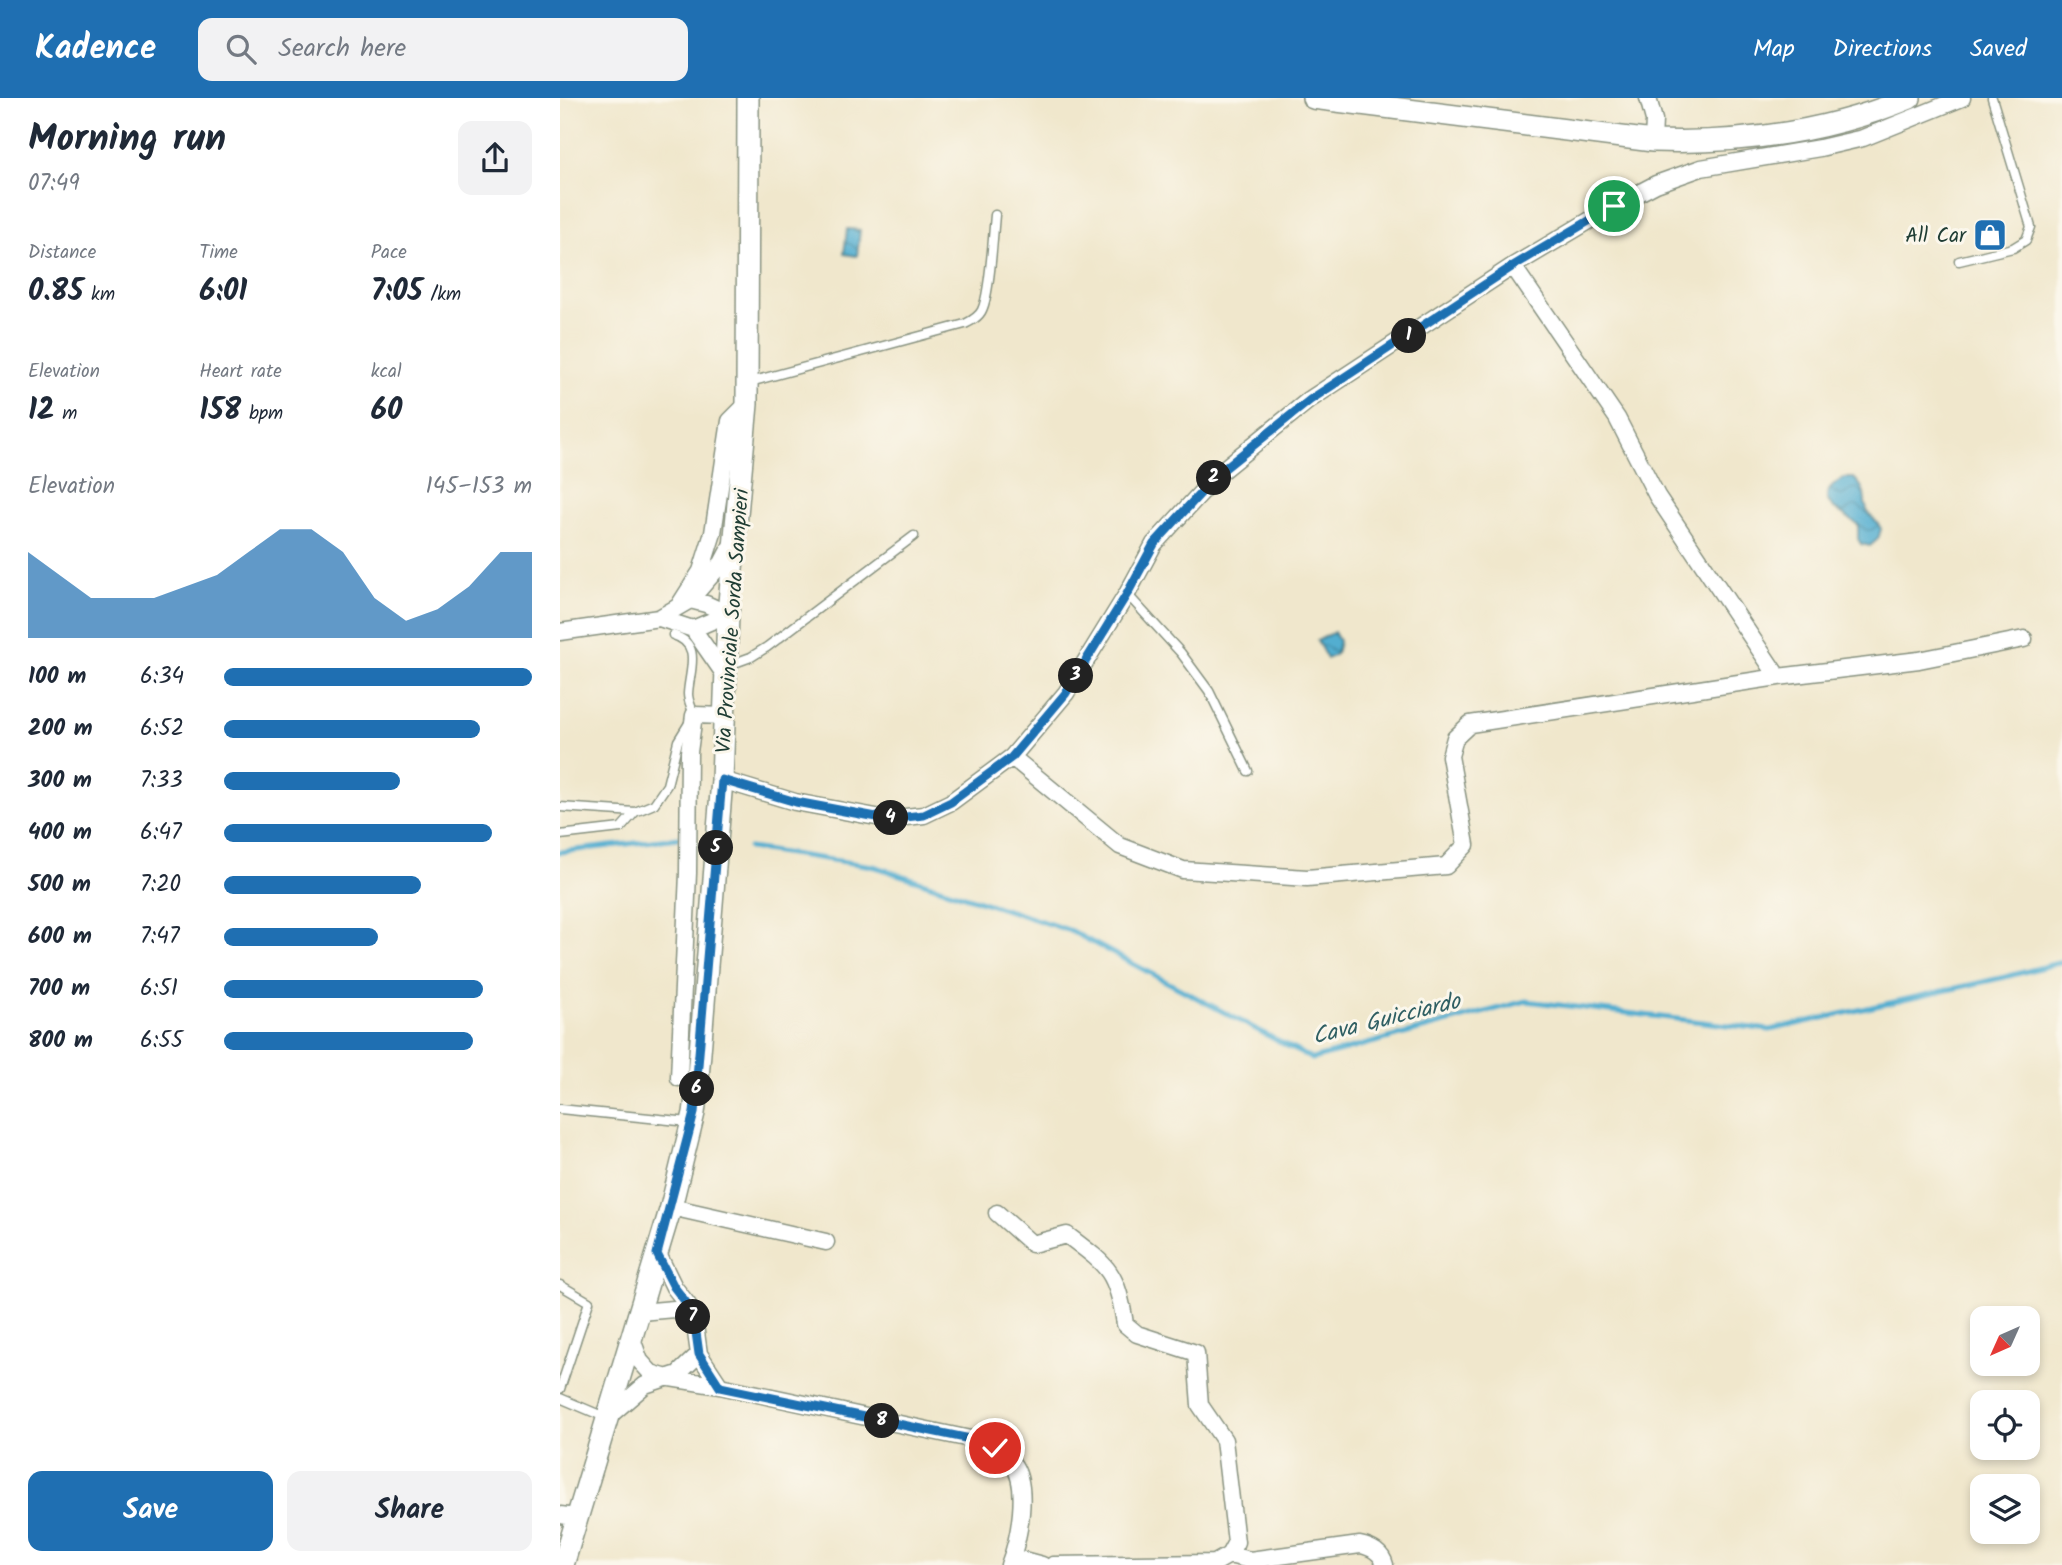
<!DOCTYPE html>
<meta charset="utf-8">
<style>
:root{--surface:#fff;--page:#f2f2f3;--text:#1f2937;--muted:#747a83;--accent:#1f6fb2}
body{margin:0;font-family:Kalam,sans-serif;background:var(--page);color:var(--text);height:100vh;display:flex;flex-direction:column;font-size:26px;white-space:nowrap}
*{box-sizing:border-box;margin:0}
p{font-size:23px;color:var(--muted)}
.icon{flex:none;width:38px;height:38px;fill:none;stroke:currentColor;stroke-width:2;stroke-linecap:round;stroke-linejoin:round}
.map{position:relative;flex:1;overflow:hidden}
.drawer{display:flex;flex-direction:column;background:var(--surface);width:560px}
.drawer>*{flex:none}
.needle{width:46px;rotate:225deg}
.tools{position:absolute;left:1410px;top:1208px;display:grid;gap:14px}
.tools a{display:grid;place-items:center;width:70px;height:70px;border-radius:14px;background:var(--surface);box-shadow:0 4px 10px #0003;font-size:35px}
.pin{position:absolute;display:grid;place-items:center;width:60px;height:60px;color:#fff;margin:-30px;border:4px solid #fff;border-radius:50%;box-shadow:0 2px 7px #0007}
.km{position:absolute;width:35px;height:35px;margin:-18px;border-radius:50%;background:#222;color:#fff;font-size:19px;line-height:35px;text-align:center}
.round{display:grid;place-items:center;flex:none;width:74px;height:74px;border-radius:14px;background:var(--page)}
.headline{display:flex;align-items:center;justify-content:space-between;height:119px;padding:0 28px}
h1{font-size:38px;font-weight:700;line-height:52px}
.figures{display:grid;grid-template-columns:repeat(3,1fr);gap:10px;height:119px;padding:7px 28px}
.figures div{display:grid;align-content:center}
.figures b{font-size:30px;font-weight:700}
.figures small{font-size:19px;font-weight:400}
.figures p{font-size:19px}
.chart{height:196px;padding:14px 28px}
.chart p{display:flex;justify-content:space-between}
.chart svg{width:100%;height:126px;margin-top:7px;fill:var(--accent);opacity:.7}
.action{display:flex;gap:14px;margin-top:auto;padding:14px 28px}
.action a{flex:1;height:80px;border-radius:14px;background:var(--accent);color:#fff;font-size:28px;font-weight:700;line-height:80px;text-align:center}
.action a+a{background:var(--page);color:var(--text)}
ul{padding:0 28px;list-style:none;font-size:23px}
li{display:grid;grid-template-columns:112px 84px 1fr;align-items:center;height:52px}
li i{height:18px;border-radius:9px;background:var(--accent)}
header{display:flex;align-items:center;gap:42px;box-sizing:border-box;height:98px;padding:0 35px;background:var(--accent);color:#fff}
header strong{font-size:33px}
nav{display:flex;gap:38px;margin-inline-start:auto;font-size:24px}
.search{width:490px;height:63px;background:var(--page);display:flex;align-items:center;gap:18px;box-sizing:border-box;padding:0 24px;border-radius:14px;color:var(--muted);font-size:26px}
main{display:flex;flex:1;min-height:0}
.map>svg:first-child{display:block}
.water{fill:url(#water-waves);stroke:#397682;stroke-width:2}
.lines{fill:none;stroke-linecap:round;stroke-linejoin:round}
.stream{stroke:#53aed0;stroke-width:5}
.lane-casing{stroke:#889280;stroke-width:11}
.street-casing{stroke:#889280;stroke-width:19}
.secondary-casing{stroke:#889280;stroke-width:24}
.lane{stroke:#fff;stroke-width:8}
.street{stroke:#fff;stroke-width:16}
.secondary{stroke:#fff;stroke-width:21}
.route-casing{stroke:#fff;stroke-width:14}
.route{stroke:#1f6fb2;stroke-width:9}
.labels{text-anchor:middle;stroke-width:6;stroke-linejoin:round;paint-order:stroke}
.poi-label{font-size:21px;fill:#1f3d34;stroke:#fbf7ec;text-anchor:end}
.street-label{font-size:21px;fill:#1f3d34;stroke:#fbf7ec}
.water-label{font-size:23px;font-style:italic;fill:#2f5f63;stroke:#fbf7ec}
</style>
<header>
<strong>Kadence</strong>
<div class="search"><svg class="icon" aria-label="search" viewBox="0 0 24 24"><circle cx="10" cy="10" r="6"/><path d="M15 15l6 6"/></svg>Search here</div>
<nav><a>Map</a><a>Directions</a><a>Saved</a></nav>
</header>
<main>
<section class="drawer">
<div class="headline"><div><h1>Morning run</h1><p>07:49</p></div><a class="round"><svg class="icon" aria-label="share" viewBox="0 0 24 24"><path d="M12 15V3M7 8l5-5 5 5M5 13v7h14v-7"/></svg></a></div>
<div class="figures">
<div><p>Distance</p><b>0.85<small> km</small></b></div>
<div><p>Time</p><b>6:01</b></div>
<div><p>Pace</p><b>7:05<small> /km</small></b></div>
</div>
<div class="figures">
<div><p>Elevation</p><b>12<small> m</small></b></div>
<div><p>Heart rate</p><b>158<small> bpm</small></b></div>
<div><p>kcal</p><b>60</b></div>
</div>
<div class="chart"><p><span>Elevation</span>145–153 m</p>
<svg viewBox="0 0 160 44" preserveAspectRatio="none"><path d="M0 44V14L10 22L20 30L30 30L40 30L50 26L60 22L70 14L80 6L90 6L100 14L110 30L120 38L130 34L140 26L150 14L160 14V44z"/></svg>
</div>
<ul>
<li><b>100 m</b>6:34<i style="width:100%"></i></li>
<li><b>200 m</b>6:52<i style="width:83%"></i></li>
<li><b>300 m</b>7:33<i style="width:57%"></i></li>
<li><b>400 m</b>6:47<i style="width:87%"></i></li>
<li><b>500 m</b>7:20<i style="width:64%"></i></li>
<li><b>600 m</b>7:47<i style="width:50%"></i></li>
<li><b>700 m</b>6:51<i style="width:84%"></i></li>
<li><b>800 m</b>6:55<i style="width:81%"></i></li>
</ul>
<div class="action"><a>Save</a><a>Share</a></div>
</section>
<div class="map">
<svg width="1502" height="1467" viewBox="0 0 1502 1467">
<defs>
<pattern id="water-waves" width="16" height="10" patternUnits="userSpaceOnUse" patternTransform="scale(1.75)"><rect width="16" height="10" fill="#53aed0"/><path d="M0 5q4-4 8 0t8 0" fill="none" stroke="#448faa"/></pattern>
</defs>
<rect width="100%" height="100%" fill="#fbf7ec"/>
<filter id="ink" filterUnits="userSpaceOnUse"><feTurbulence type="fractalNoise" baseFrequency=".0143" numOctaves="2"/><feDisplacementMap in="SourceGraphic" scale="14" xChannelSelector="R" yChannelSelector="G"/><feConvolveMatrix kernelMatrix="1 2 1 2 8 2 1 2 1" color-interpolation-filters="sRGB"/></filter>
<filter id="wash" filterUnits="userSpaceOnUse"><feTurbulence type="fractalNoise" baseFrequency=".00686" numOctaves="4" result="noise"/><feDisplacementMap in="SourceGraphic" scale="28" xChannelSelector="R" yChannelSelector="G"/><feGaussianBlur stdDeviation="1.57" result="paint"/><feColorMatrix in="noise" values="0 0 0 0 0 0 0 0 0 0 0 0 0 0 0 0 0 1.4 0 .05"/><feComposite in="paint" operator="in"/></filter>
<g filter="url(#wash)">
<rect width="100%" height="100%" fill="#f0e7cc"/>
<!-- water -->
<path class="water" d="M287,131L300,132L297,158L284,156Z
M1284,380H1294C1310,397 1301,396 1307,412C1310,420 1318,423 1321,431L1318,441L1310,448L1301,446L1298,441V427C1281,412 1246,402 1284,380Z
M774,534L779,543L776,556L767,561L757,543Z"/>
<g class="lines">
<!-- stream -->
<path class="stream" d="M189,750L313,768L511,833L752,961L966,903L1210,932L1445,879L1502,864
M0,754L118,740"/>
</g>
</g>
<g filter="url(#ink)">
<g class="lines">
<defs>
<path id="lane" d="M1399,163L1453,150L1466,142L1471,129L1432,0
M190,284L405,226C411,223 419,219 422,212C430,196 433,137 435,117
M567,496L621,555L649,593L688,673
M169,567L191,559L207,549L354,438
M0,709L75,714L94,706L107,687L118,643L134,617C132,610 128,603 128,596C129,573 143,546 113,537
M0,737L61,730L75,714
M0,1011L129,1024
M0,1187L29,1204L0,1291
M0,1300L47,1320"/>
<path id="street" d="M1088,0L1094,22L1093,43
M953,168L1057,320L1097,398L1218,579
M130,502L146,506L168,516
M118,509L141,473L153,435L170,323L187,306
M99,520L133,531L167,580
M133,531L168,516
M0,534L99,520L130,502L162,465L171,448
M452,659L560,748L623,772L747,780L886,768L906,747L890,658L895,640L910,626L1218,579L1359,562L1464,541
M162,682L235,704L327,721L364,717L391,704L452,659L506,595L567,496L594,446L660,374L749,302L953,168L1054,108L1096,86L1141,70L1260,50L1303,40L1402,0
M119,980L128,775L129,654L134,617L166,618
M111,1109L266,1144
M437,1115L472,1146L507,1137C548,1168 557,1173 565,1226L577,1236L636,1255L640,1307L664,1342L676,1444L669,1457L655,1465L493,1467
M98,1156L114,1189L128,1207L134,1220L139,1256L160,1288
M80,1214L114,1211L134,1220
M72,1241L80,1263L91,1275L104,1279L160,1288L415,1342C428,1348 443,1353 452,1365C470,1387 459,1442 449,1467
M49,1318L85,1287L118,1276L139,1256
M0,1417L17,1419
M669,1457L690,1462L800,1447C811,1449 822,1455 825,1467
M452,1459L482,1467"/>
<path id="secondary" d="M753,0L1093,43C1181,46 1268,34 1350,0
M3,1467L111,1109L134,1015L137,992L162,682L168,516L187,306L188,0"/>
</defs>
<!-- lane casing -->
<use href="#lane" class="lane-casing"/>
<!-- street casing -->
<use href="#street" class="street-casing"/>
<!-- secondary casing -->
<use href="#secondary" class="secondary-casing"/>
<!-- lane -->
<use href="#lane" class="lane"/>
<!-- street -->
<use href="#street" class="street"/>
<!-- secondary -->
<use href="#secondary" class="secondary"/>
</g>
</g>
<g class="lines" filter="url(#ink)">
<defs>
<path id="route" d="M435,1350L415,1342L160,1289L139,1256L134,1220L128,1207L114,1189L97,1156L134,1015L162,682L236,704L327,721L364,717L391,704L452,659L506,595L567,496L594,446L660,374L750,302L953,168L1054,108"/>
</defs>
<!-- route casing -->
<use href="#route" class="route-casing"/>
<!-- route -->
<use href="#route" class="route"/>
</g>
<!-- icons -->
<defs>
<symbol id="shop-square" viewBox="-11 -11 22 22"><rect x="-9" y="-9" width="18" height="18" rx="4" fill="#1f6fb2" stroke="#fbf7ec"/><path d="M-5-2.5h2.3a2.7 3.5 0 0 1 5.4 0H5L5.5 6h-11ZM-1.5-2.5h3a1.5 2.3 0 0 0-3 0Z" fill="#fff"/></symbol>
</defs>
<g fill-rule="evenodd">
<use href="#shop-square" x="1411" y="118" width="38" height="38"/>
</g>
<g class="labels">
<!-- poi labels -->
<g class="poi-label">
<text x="1406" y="144">All Car</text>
</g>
<!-- street labels -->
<g class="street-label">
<text transform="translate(172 523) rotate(-86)" y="7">Via Provinciale Sorda Sampieri</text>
</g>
<!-- water labels -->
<g class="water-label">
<text transform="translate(826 920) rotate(-14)" y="8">Cava Guicciardo</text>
</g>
</g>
</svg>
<div class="tools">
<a><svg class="needle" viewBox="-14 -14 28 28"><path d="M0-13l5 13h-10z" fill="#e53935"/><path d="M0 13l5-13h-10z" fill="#747a83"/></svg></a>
<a><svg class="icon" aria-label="locate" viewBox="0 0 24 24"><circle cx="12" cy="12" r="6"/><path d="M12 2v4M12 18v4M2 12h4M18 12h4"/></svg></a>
<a><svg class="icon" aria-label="layers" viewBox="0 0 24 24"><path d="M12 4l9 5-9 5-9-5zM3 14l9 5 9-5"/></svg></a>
</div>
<div class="pin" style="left:1054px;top:108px;background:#1e9e55"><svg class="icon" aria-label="arrive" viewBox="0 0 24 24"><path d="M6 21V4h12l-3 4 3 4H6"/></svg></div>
<div class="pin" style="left:435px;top:1350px;background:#d93025"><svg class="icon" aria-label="check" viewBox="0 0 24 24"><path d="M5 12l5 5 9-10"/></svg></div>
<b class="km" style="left:849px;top:238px">1</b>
<b class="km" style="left:654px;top:380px">2</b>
<b class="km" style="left:516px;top:578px">3</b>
<b class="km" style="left:331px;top:720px">4</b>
<b class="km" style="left:156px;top:750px">5</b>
<b class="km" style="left:137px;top:991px">6</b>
<b class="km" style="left:133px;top:1219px">7</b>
<b class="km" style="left:322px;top:1323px">8</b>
</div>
</main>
